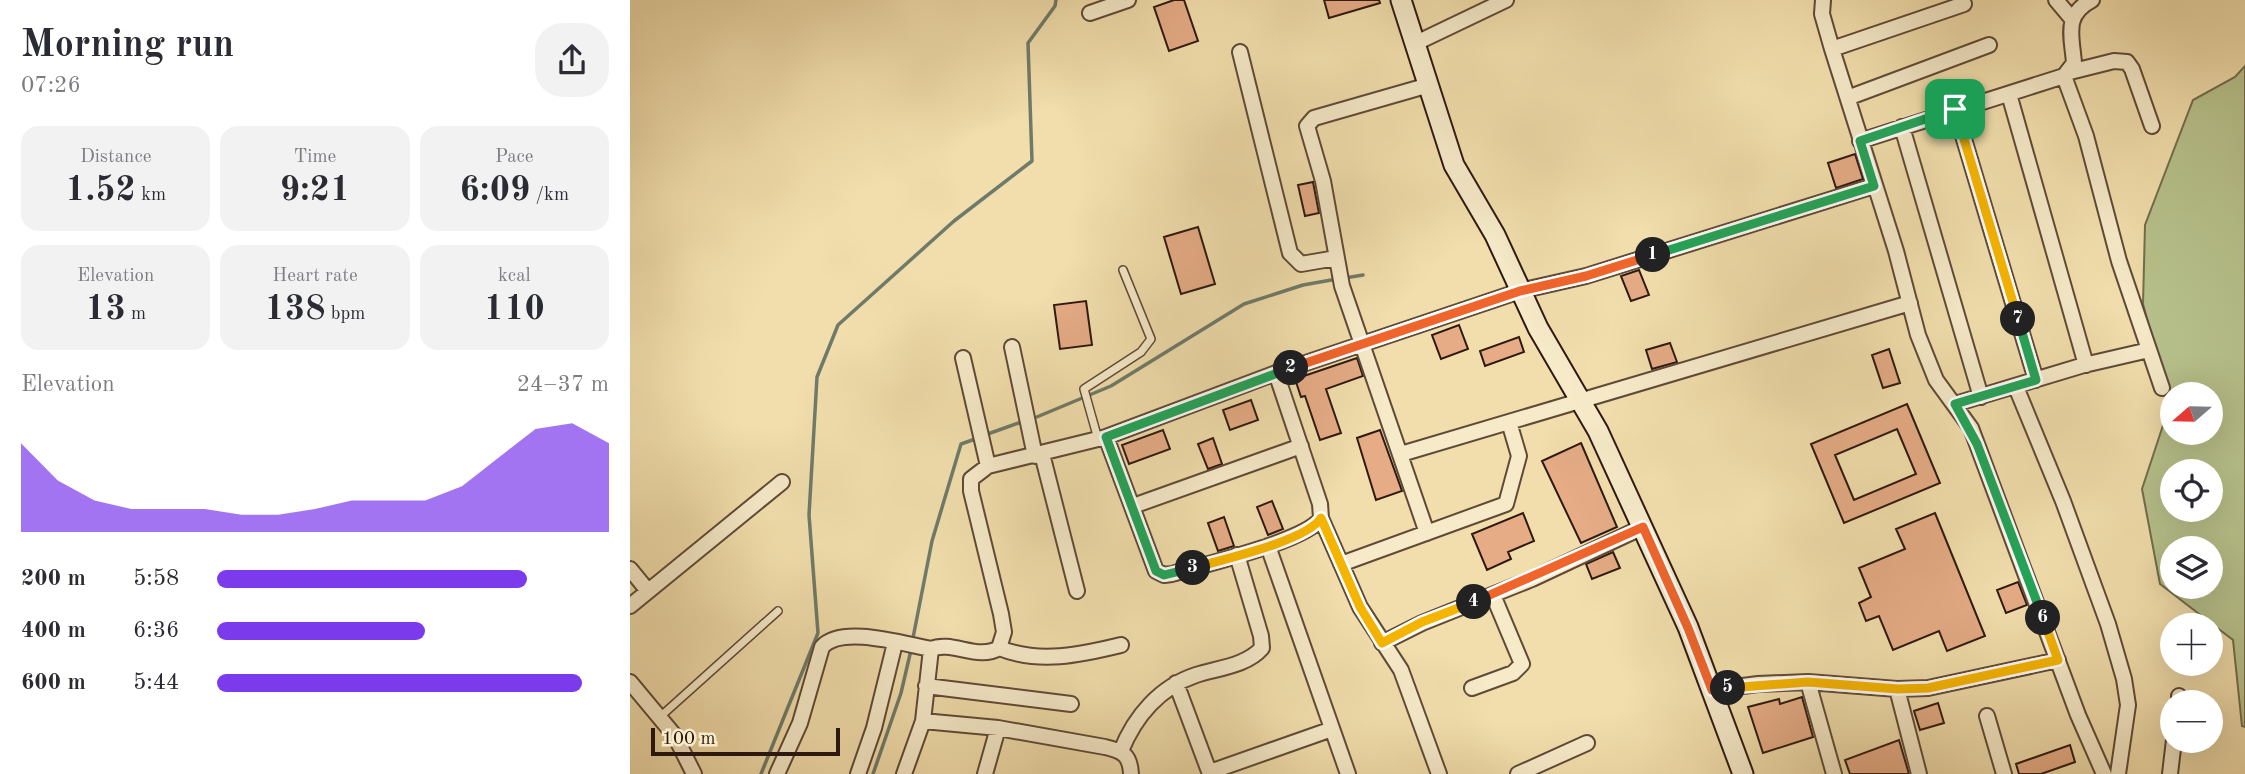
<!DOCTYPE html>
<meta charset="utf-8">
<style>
:root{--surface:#fff;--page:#f2f2f3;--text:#2b2b33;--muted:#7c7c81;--accent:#7c3aed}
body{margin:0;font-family:"Old Standard TT",serif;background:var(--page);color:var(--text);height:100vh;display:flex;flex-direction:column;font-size:26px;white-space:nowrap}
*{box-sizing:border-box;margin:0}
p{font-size:23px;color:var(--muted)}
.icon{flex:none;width:38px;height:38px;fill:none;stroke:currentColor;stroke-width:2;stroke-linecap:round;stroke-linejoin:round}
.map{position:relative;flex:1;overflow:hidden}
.drawer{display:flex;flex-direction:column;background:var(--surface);width:630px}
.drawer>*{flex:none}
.needle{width:46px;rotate:250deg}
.buttons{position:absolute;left:1530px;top:382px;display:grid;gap:14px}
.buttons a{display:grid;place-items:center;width:63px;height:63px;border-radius:50%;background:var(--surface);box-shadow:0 7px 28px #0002;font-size:35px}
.scale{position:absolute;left:21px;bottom:18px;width:189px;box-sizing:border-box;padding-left:7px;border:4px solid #2e1911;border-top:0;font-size:19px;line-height:24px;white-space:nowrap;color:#2e1911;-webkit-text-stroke:5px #f6eac9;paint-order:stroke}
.pin{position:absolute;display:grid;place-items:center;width:60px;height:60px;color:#fff;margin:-30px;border-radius:14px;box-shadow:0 4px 10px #0006}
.km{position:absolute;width:35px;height:35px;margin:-18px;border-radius:50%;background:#222;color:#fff;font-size:19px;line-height:35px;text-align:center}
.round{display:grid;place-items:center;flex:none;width:74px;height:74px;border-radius:28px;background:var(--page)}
.head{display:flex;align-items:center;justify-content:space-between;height:119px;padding:0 21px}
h1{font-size:38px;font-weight:800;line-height:52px}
.metrics{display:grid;grid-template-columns:repeat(3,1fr);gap:10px;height:119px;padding:7px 21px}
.metrics div{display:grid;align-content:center;border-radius:18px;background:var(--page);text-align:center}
.metrics b{font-size:35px;font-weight:800}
.metrics small{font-size:19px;font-weight:400}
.metrics p{font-size:19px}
.chart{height:196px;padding:14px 21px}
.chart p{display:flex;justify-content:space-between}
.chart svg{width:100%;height:126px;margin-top:7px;fill:var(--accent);opacity:.7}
ul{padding:0 21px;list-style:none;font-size:23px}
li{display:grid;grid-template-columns:112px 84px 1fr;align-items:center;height:52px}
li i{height:18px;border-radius:9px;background:var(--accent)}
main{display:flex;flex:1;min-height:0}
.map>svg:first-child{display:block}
.green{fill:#b7c28c;stroke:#726e4e;stroke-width:2;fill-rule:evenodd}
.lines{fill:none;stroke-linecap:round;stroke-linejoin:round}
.stream{stroke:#6f7b6a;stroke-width:3.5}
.building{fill:#e5ac86;stroke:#2e1911;stroke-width:2;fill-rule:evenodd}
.lane-casing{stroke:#5f4a38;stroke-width:10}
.street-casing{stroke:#5f4a38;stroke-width:18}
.secondary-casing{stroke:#2e1911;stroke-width:23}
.lane{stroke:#f6eac9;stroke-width:7}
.street{stroke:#f6eac9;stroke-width:14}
.secondary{stroke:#f6eac9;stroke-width:19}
.split-1-casing{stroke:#fff;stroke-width:14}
.split-2-casing{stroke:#fff;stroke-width:14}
.split-3-casing{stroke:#fff;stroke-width:14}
.split-4-casing{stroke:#fff;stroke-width:14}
.split-5-casing{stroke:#fff;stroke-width:14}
.split-6-casing{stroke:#fff;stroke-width:14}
.split-7-casing{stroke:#fff;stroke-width:14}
.split-8-casing{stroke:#fff;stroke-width:14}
.split-1{stroke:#22a559;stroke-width:9}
.split-2{stroke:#f0652b;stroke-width:9}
.split-3{stroke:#22a559;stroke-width:9}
.split-4{stroke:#f5b400;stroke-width:9}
.split-5{stroke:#f0652b;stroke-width:9}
.split-6{stroke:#f5b400;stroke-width:9}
.split-7{stroke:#22a559;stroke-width:9}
.split-8{stroke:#f5b400;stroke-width:9}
</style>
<main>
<section class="drawer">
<div class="head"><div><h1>Morning run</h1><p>07:26</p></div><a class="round"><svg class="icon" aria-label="share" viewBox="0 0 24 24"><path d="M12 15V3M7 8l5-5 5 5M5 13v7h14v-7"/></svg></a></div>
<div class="metrics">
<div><p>Distance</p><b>1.52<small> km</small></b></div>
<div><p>Time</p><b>9:21</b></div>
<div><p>Pace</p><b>6:09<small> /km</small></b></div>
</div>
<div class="metrics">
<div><p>Elevation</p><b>13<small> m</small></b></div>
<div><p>Heart rate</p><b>138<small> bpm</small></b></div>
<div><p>kcal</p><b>110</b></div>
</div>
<div class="chart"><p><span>Elevation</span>24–37 m</p>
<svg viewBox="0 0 160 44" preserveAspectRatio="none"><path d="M0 44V13L10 26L20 33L30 36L40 36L50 36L60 38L70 38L80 36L90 33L100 33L110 33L120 28L130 18L140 8L150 6L160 13V44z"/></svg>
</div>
<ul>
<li><b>200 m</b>5:58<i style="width:79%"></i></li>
<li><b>400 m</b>6:36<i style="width:53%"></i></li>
<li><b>600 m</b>5:44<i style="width:93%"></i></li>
</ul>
</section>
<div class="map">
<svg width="1615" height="774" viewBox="0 0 1615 774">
<rect width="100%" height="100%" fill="#f1deac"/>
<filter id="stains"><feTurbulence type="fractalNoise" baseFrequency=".00286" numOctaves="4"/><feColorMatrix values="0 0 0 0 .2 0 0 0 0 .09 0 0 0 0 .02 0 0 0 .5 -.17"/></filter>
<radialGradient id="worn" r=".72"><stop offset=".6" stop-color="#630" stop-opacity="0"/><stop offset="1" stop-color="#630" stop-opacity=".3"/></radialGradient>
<!-- green -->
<path class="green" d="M1615,66V727L1612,726L1603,640L1530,584L1512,489L1540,404L1513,304L1515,225L1563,100L1605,77ZM1542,394H1580V432H1542ZM1542,471H1580V509H1542ZM1542,548H1580V586H1542Z"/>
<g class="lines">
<!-- stream -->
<path class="stream" d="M715,278L733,275
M402,419L481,386L614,304L673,285L707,279
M355,435L394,421
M282,643L302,541L331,444L348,438
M131,774L188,633L179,515L187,377L208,325L324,221L402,161L398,43L425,6L426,0
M243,774L271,693L281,650"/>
</g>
<!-- building -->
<path class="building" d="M544,0H554L568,41L539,51L524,7Z
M694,0H749L750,3L699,18Z
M1225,154L1233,179L1206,188L1198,163Z
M683,182L689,213L675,216L668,185Z
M568,227L585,284L551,294L534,237Z
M1009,270L1019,295L1001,301L991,276Z
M456,301L462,345L430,349L424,305Z
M829,325L838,349L811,359L802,335Z
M889,337L894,352L855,366L850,351Z
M1040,343L1047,362L1022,369L1016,350Z
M1259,349L1270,383L1253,388L1242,355Z
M727,358L733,376L696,389L711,433L690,440L675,396L671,397L665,379Z
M621,400L628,420L600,430L593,410Z
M1277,404L1310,483L1214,523L1181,444ZM1267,429L1286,474L1224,500L1205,455Z
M533,430L540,449L499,464L492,445Z
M750,430L772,491L746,500L727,438Z
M583,438L592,464L578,469L568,444Z
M951,443L987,527L951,543L912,461Z
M642,501L653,529L638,535L627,507Z
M893,513L904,541L878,552L881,559L857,570L842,534Z
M1305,513L1355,636L1317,651L1309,631L1263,650L1249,616L1236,621L1229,603L1241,597L1229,568L1275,549L1266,529Z
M594,517L604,546L588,551L578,523Z
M983,552L990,568L962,579L956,564Z
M1388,582L1397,605L1376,613L1367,590Z
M1172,697L1183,737L1133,753L1118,707L1149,699L1150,704Z
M1308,703L1314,723L1290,730L1284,711Z
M1269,740L1279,774H1220L1215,760Z
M1440,745L1445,762L1411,774H1389L1386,764Z"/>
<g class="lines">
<defs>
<path id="lane" d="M468,439L454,389L511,352L521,339L493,270
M31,716L148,611"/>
<path id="street" d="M1193,0L1192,14L1202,49L1266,251L1288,335L1306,380L1341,428L1448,715L1474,774
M1426,0L1442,19
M460,13L498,0
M786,43L876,0
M1202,49L1334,4
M610,52L660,253L671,264L706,258
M1440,72L1484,61L1497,62L1502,69L1522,126
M1434,76L1456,136L1489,261L1532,388
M1379,94L1456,365
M1220,97L1359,45
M1325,109L1406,380
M1272,127L1351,397
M1230,141L1434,76L1444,63C1442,36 1433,15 1462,0
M382,347L405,456
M333,358L358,466
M1386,387L1433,501L1478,624L1494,679L1498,705L1488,774
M1325,404L1454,365L1519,350
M476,437L526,571L534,575L542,574C572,565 677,541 691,518L690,504L646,373
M412,454L447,591
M771,454L1280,303
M503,506L671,446
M691,518L730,607L771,670L809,774
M797,533L712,286L693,181L677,126L684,118L799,85
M638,546L718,774
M711,564L876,504L889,456L879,422
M0,569L18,591
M0,606L152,482
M752,643L792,623L902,579L1013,527
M369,648C409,664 450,655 491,645
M0,682L45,736L64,774
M1178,682L1204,774
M546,683L580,774
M296,686L441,704
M842,688L883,673L892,664L863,595
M1267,689L1289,774
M1082,690L1128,684L1178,682L1267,689L1298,688L1428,660
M1549,702V696
M1357,716L1374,774
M293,721L368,728L475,747C493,751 500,755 501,774
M491,751C505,716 530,687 566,675C588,668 616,666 632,648L631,636L607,555
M580,772L702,729
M147,774L170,723L192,647C212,625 273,644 301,649C322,640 348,661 369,648L374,632L371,614L341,491V479L358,466L476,437L646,373L890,291L956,276L1244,186
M228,774L244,728L265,643
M274,774L293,721L301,649
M355,774L368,728
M888,774L957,743
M1540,774L1544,740"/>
<path id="secondary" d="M771,0L824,165L865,235L908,328L968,431L1058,627L1113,774"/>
</defs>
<!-- lane casing -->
<use href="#lane" class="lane-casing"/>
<!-- street casing -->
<use href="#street" class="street-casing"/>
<!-- secondary casing -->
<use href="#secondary" class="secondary-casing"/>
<!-- lane -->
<use href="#lane" class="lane"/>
<!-- street -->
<use href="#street" class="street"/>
<!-- secondary -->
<use href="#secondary" class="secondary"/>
</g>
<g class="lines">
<defs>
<path id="split-1" d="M1023,255L1244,186L1230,141L1325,109"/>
<path id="split-2" d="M661,368L890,291L956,276L1023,255"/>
<path id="split-3" d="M563,568L534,575L526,571L476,437L661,368"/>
<path id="split-4" d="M563,568C590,560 677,541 691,518L730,607L752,643L792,622L844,602"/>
<path id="split-5" d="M844,602L1013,527L1058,628L1082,690L1098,688"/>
<path id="split-6" d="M1098,688L1178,682L1268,689L1298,688L1428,660L1413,618"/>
<path id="split-7" d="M1388,319L1406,380L1325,404L1347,444L1413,618"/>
<path id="split-8" d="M1325,109L1388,319"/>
</defs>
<!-- split-1 casing -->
<use href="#split-1" class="split-1-casing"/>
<!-- split-2 casing -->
<use href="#split-2" class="split-2-casing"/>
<!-- split-3 casing -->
<use href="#split-3" class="split-3-casing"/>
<!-- split-4 casing -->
<use href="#split-4" class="split-4-casing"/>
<!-- split-5 casing -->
<use href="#split-5" class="split-5-casing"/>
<!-- split-6 casing -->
<use href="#split-6" class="split-6-casing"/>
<!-- split-7 casing -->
<use href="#split-7" class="split-7-casing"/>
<!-- split-8 casing -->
<use href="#split-8" class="split-8-casing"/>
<!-- split-1 -->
<use href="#split-1" class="split-1"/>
<!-- split-2 -->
<use href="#split-2" class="split-2"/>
<!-- split-3 -->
<use href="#split-3" class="split-3"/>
<!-- split-4 -->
<use href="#split-4" class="split-4"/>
<!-- split-5 -->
<use href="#split-5" class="split-5"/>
<!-- split-6 -->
<use href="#split-6" class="split-6"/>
<!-- split-7 -->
<use href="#split-7" class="split-7"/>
<!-- split-8 -->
<use href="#split-8" class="split-8"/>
</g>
<rect width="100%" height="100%" filter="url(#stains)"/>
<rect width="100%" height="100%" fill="url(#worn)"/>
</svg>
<div class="buttons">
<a><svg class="needle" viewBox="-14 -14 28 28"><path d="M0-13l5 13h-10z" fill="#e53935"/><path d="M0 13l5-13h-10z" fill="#7c7c81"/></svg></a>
<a><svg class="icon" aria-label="locate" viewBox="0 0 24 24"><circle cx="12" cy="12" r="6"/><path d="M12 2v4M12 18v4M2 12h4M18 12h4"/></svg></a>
<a><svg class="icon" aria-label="layers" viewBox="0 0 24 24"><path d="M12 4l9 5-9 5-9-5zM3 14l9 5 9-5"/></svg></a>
<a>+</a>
<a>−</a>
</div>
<div class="scale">100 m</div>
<div class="pin" style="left:1325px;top:109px;background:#1e9e55"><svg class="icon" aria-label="arrive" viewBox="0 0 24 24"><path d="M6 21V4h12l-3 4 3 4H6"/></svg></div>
<b class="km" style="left:1023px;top:255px">1</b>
<b class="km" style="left:661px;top:368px">2</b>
<b class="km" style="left:563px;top:568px">3</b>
<b class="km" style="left:844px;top:602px">4</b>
<b class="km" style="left:1098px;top:688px">5</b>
<b class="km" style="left:1413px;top:618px">6</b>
<b class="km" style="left:1388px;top:319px">7</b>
</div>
</main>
